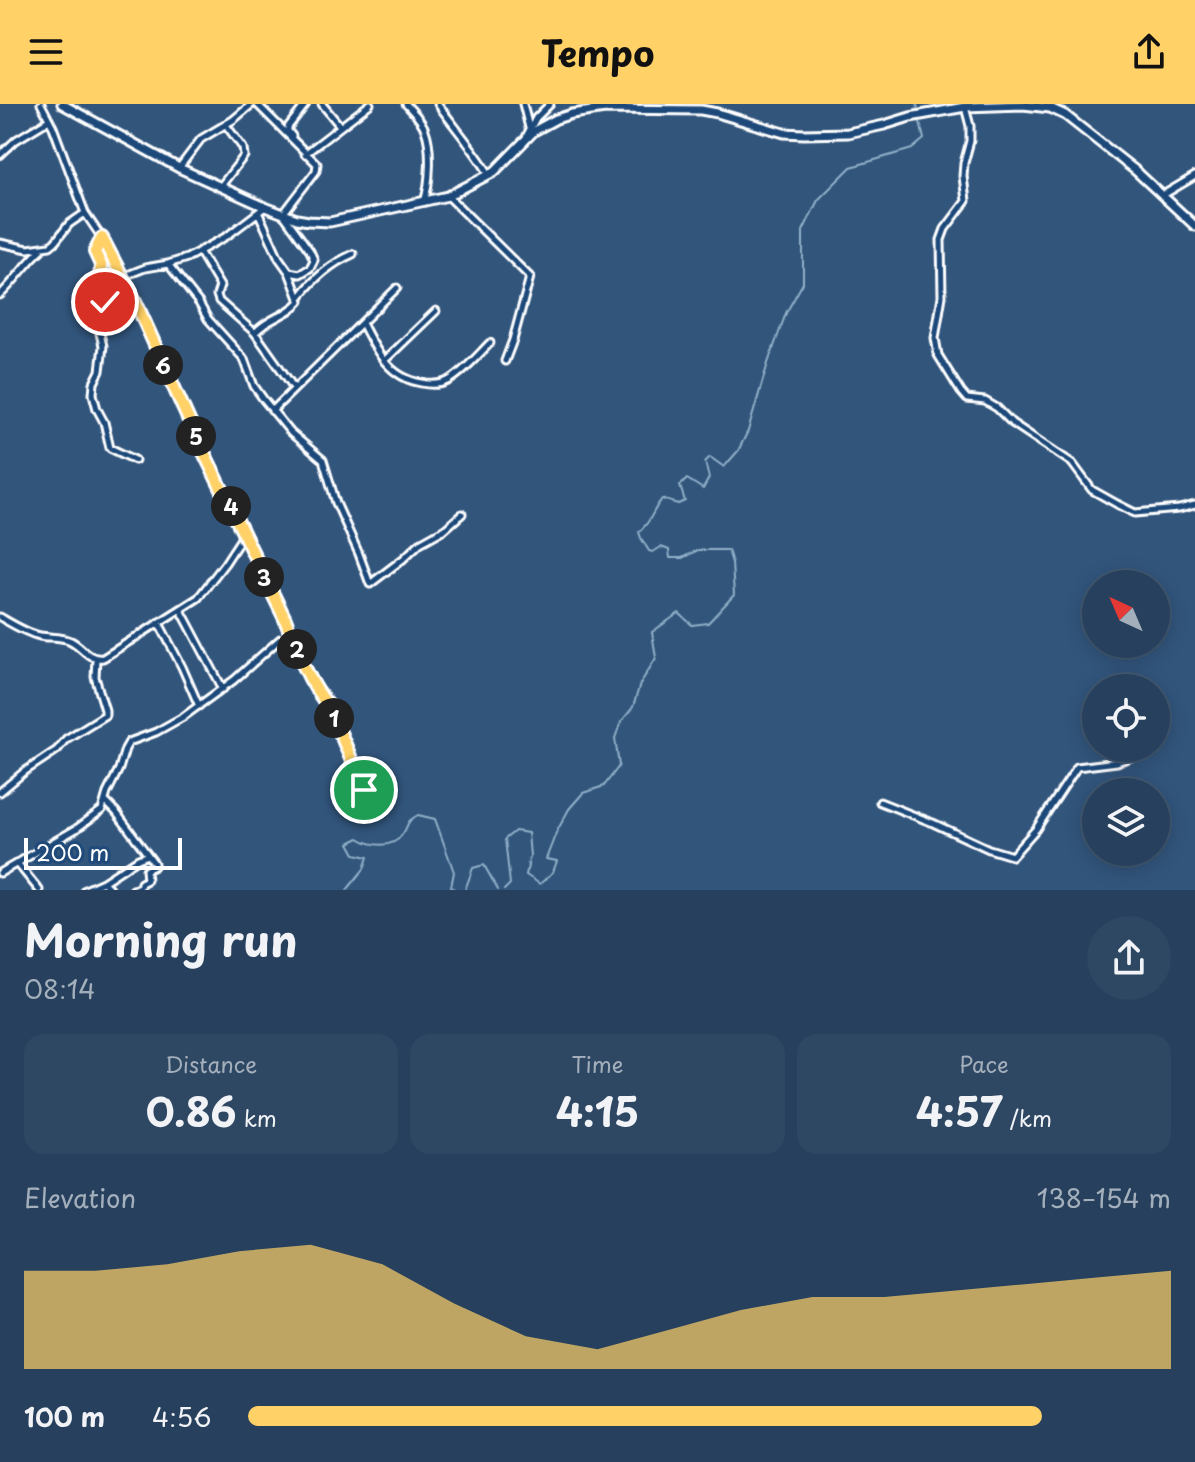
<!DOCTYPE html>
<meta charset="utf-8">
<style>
:root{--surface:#26405d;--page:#2e4763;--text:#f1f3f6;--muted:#a4afbc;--line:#425972;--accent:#ffd166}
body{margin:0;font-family:"Playpen Sans",sans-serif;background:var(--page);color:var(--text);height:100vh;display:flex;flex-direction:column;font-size:30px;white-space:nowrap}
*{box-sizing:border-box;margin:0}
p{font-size:26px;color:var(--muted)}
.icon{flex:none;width:44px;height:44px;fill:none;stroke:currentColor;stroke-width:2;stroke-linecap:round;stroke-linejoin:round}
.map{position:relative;height:786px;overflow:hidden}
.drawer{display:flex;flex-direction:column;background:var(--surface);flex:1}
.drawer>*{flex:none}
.needle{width:52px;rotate:316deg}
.fabs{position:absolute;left:1082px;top:466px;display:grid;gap:16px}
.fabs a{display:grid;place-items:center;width:88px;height:88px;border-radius:50%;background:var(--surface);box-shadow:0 4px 20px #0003,0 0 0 2px var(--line);font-size:40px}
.scale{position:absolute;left:24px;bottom:20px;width:158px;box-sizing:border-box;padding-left:8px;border:4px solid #fff;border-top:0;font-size:22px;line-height:28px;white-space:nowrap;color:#fff;-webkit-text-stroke:6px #1f4a7a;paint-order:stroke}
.pin{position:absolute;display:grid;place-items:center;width:68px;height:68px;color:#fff;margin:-34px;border:4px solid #fff;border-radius:50%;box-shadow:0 2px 8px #0007}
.km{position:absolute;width:40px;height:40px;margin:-20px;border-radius:50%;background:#222;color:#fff;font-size:22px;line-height:40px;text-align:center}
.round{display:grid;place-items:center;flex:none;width:84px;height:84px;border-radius:42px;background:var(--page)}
.overview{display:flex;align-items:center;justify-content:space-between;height:136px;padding:0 24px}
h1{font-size:44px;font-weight:700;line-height:60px}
.figures{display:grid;grid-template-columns:repeat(3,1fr);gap:12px;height:136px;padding:8px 24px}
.figures div{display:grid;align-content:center;border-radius:20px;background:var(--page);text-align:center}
.figures b{font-size:40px;font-weight:700}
.figures small{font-size:22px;font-weight:400}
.figures p{font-size:22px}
.chart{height:224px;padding:16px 24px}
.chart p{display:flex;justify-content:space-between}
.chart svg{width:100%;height:144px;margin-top:8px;fill:var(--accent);opacity:.7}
ul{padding:0 24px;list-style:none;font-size:26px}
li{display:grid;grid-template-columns:128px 96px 1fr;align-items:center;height:60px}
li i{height:20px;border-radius:10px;background:var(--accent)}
header{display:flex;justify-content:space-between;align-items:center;height:104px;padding:0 24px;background:var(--accent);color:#111;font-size:36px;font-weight:700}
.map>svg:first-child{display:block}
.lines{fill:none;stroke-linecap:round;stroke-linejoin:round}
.stream{stroke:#91b0c8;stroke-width:2}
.minor-casing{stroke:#fff;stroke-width:11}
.tertiary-casing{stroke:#fff;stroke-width:13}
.minor{stroke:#1f4a7a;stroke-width:5}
.tertiary{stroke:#1f4a7a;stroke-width:7}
.route-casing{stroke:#fff;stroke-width:16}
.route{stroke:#ffd166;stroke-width:10}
</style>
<header><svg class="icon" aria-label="menu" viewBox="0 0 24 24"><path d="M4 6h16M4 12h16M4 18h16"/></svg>Tempo<svg class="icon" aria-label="share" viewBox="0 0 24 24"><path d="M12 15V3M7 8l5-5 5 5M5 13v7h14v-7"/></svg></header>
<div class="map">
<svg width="1195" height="786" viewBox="0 0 1195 786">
<rect width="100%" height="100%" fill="#32557c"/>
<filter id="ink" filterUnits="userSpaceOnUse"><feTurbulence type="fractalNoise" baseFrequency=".0125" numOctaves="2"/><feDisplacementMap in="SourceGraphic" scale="16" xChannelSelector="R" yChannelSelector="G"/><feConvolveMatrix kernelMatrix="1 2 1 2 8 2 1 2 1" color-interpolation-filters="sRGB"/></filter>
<g filter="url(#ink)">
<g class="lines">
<!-- stream -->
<path class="stream" d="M917,0L918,8
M347,786L364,765L368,753L355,750L349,739L359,734C371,742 392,745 402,731C410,720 404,719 418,711L435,715L454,768L451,783L456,786
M465,786L473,764L484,761L498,786
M504,786L510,780L505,735L515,727L528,729L530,752L526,771L540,780L553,768L557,757L546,755L556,729L569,705L583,689L604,682L619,662L615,634L621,618L633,603L640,580L656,554L652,528L679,509L692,521L708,519L734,491L732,459L728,446H698L682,454H670L669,446L661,443L653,448L649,447L641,434L639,428C653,416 651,408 662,395L678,400L685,397L680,382L687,375L703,385L709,374L705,358L710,353L724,363L738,347L748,327L768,259L786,209L803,179V127L818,96L851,63L912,45L924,35L919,14"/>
<defs>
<path id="minor" d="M41,0L53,23L85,109L102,134L136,199L195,330L215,367L285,515L297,545L322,594L329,602L360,678L374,705
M257,0L317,60L316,67L283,110L310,147L314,156L310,164L300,170L289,168
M322,0L340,22
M406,0C413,8 422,16 425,26C432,44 430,80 424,98
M438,0C455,24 474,45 489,70
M523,0L529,24
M965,3L970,22V37L964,59L963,72L966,97L945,125L941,136L942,192L935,234L938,251L961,288L967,295L985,297L997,304L1012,319L1072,359L1092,386L1117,400L1135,409L1179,405L1195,401
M527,31L536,14L550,0
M292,32L288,27V23L306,0
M305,50L370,0
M0,51L16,36L49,16
M179,64L201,35L233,16L252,0
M220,83L244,52L243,44L226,21
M1163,91L1195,72
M448,92L530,173L513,236L505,257
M102,135L95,148L100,158V176L105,198L99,225L103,242L100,267L94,279L93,290L97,305L104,318L110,344L135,356
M0,139L28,145L50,142L55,138L69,120L85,109
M199,147L220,182L217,191L219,197L255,229L294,284
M168,160L199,199L208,215L244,255L254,282L264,296L291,329L323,356L336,399L359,450L370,480L403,455L420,439L445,425L462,410
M122,173L145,164L168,160L187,154L227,132L265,103
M0,191C15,177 26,159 42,145
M299,194C314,174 330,160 353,150
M362,219C376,247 389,274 422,279C431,281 440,281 448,277C462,270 478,251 490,239
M255,229C267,214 288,212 300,197L289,168L279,154L259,110
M384,257L436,207
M272,307L397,184
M181,506L223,585
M0,513C12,520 26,529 40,532C50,534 61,532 71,537C83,543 88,556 103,554L198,494L225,459L244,430
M159,519L182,563L199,602
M0,688L24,668L57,646L66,635L105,611V606L95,573L96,555
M106,698L116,708L154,759V762L146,766L147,776L141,779L140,783L133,786
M880,698L933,719L989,745L1012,752L1036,725L1077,663L1117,658L1131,653
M18,760L39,786
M0,769L76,725L102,706L107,689L119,665L125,645L129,638L156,628L183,613L234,576L280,535
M103,778L138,755L148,751
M85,786L103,778L111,786"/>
<path id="tertiary" d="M62,0L179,64L265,103L297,115L309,117L330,118L448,92L494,68L534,27L556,15L572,10L605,5L701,6L717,9L784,29L804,30L848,29L884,21L910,13L965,3L1023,1L1050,4L1065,11L1136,67L1195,122"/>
</defs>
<!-- minor casing -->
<use href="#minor" class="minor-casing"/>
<!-- tertiary casing -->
<use href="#tertiary" class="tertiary-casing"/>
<!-- minor -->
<use href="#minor" class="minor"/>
<!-- tertiary -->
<use href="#tertiary" class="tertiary"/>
</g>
</g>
<g class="lines" filter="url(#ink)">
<defs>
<path id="route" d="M105,198L100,176L101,161L95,148L102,134L136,199L195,330L285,515C295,542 309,581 329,602L364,686"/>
</defs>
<!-- route casing -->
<use href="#route" class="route-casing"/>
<!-- route -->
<use href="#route" class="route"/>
</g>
</svg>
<div class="fabs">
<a><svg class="needle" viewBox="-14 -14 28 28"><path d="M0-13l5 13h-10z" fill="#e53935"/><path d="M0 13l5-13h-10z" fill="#a4afbc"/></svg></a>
<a><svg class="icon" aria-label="locate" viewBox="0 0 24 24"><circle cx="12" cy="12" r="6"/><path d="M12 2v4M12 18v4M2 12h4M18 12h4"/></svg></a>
<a><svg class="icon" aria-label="layers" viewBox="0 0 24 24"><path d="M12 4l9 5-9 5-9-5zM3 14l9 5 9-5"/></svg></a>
</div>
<div class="scale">200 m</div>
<div class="pin" style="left:364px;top:686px;background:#1e9e55"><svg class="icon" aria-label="arrive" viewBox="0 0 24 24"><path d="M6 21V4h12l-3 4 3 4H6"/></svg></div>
<div class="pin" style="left:105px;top:198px;background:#d93025"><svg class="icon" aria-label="check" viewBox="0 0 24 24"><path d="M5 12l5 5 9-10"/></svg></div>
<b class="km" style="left:334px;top:614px">1</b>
<b class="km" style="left:297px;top:545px">2</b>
<b class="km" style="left:264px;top:473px">3</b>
<b class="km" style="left:231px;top:402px">4</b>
<b class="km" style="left:196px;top:332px">5</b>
<b class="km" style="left:163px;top:261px">6</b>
</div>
<section class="drawer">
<div class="overview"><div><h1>Morning run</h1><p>08:14</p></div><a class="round"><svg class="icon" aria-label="share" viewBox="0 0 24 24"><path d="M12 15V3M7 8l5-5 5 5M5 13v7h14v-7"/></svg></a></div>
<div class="figures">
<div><p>Distance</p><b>0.86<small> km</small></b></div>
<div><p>Time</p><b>4:15</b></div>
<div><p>Pace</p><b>4:57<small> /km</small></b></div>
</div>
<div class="chart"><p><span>Elevation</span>138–154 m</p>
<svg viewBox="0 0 160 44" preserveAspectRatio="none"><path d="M0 44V14L10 14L20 12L30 8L40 6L50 12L60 24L70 34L80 38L90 32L100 26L110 22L120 22L130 20L140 18L150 16L160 14V44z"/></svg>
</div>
<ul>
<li><b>100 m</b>4:56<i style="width:86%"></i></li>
</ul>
</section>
